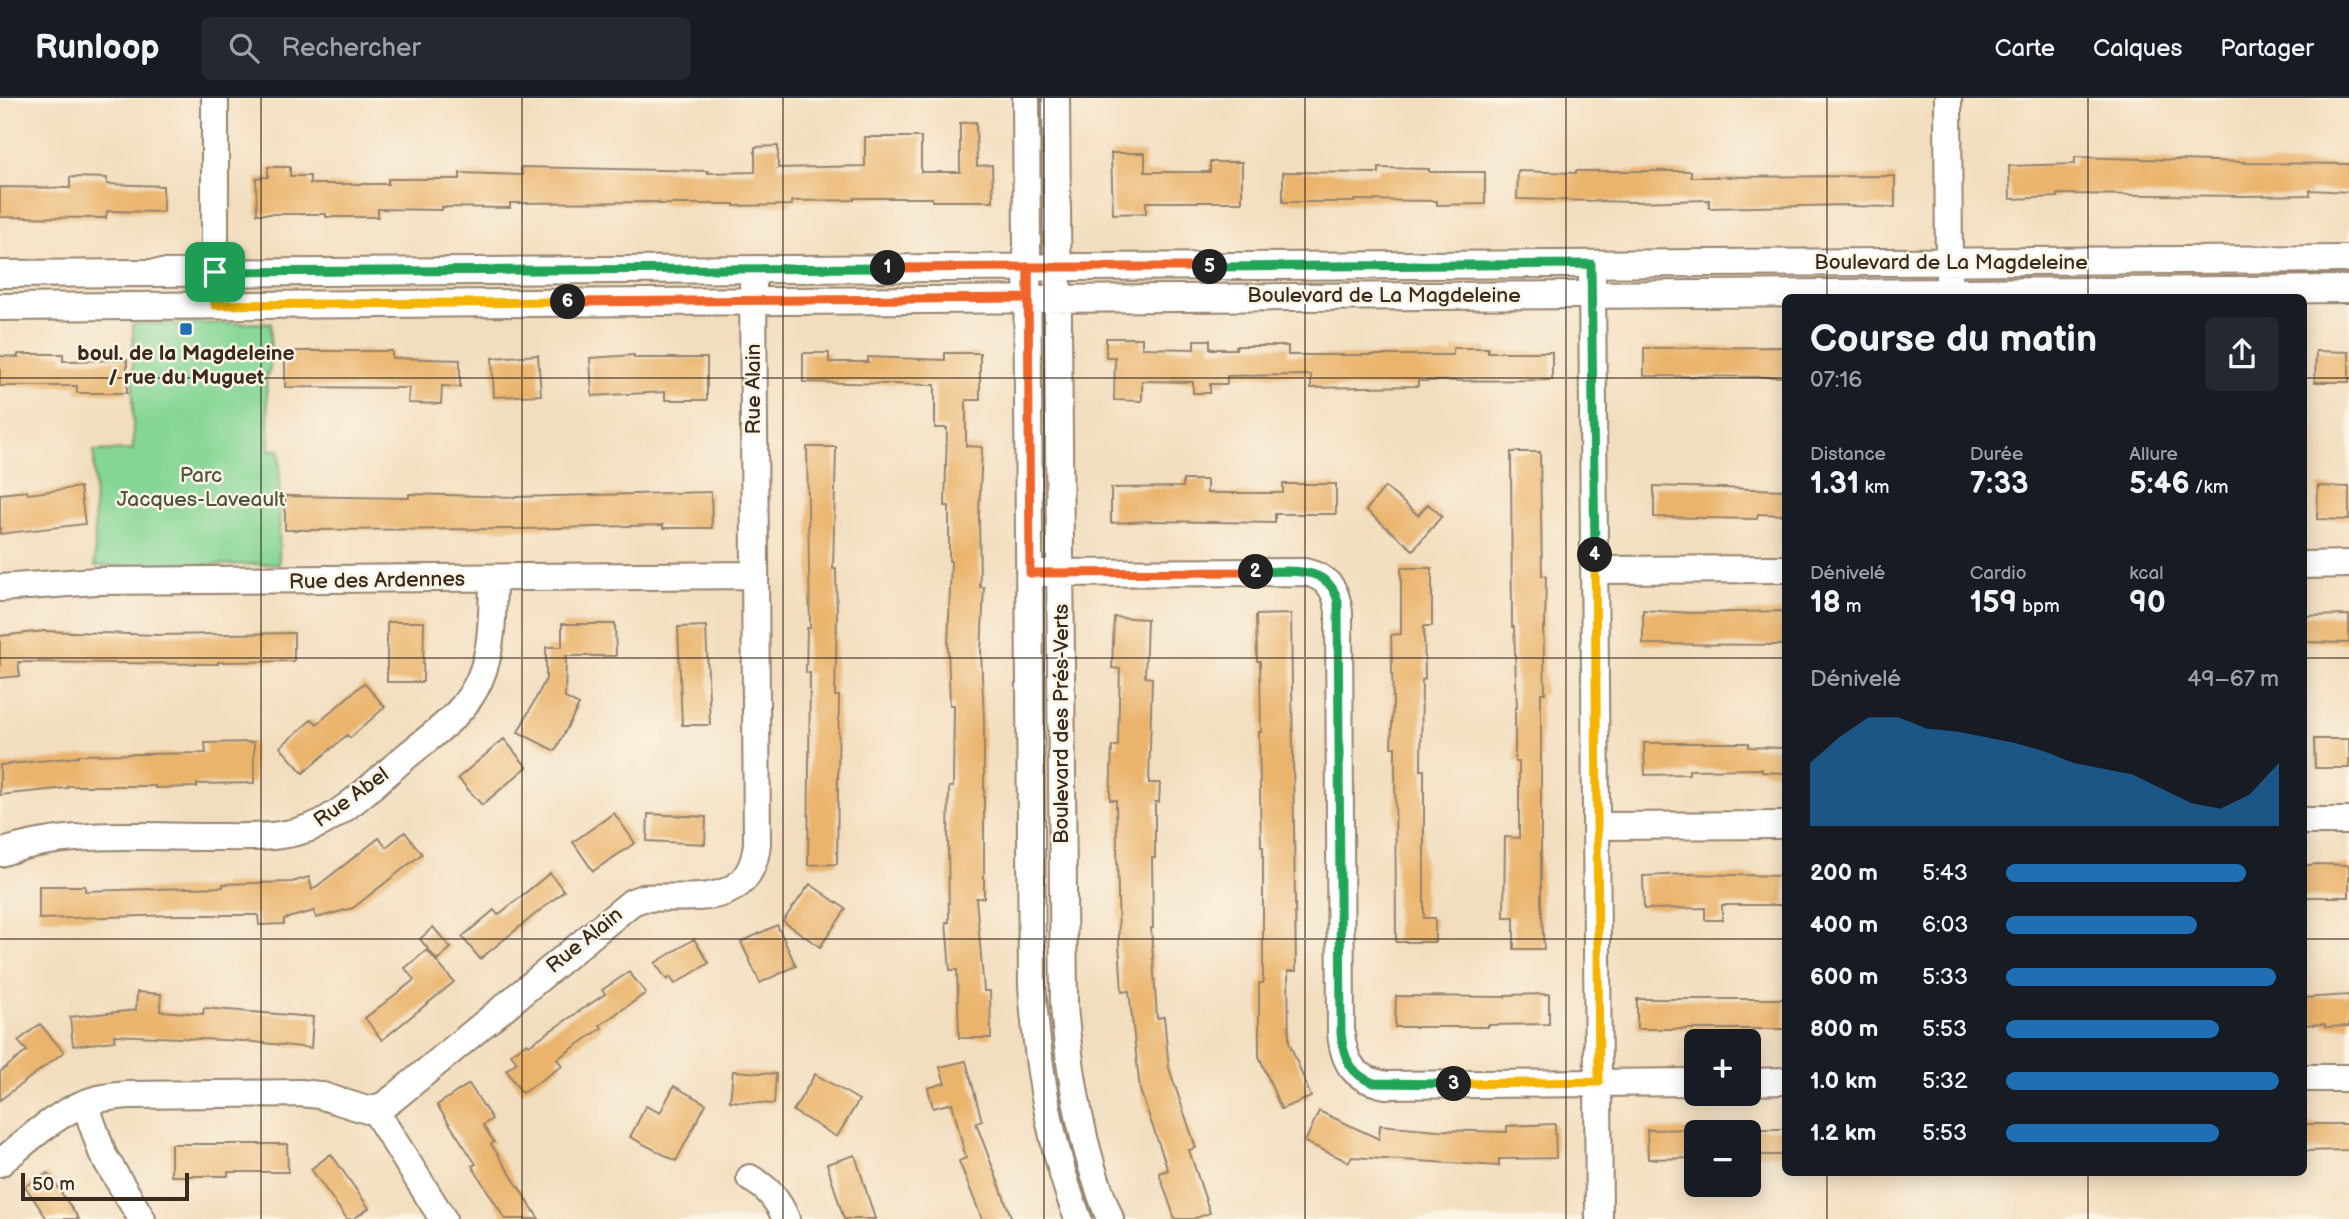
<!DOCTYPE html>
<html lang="fr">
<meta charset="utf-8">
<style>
:root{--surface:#171b24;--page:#242831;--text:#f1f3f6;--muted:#9ea1a6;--line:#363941;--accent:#1f6fb2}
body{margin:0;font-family:"Balsamiq Sans",sans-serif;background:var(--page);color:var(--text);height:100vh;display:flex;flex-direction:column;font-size:26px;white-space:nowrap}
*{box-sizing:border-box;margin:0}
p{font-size:23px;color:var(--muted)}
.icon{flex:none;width:38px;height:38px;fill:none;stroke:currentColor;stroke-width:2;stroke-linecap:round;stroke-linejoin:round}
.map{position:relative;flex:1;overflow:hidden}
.details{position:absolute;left:1782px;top:196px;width:525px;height:882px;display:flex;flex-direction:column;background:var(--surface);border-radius:10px;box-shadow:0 4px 18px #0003}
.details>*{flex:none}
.tools{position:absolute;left:1684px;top:931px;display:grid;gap:14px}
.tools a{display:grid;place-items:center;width:77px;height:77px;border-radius:10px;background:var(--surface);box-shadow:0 4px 18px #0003;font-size:35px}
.scale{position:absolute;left:21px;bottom:18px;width:168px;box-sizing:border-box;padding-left:7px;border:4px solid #3b2a1e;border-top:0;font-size:19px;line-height:24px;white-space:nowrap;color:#3b2a1e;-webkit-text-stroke:5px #fcf5e5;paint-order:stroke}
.pin{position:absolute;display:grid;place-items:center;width:60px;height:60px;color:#fff;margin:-30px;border-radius:14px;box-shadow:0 4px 10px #0006}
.km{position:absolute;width:35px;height:35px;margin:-18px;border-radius:50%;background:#222;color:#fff;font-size:19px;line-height:35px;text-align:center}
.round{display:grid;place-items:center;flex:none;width:74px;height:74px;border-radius:10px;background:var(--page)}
.headline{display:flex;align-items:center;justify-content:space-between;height:119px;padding:0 28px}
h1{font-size:38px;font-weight:600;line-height:52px}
.figures{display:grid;grid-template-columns:repeat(3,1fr);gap:10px;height:119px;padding:7px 28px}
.figures div{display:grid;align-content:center}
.figures b{font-size:30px;font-weight:600}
.figures small{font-size:19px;font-weight:400}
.figures p{font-size:19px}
.chart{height:196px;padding:14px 28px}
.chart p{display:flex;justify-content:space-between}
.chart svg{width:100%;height:126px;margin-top:7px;fill:var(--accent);opacity:.7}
ul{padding:0 28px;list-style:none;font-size:23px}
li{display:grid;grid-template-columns:112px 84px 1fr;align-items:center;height:52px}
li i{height:18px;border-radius:9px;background:var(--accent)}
header{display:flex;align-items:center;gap:42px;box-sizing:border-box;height:98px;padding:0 35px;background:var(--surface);border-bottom:2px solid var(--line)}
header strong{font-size:33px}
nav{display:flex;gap:38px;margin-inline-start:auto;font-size:24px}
.search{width:490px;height:63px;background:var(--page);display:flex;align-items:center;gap:18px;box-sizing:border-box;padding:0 24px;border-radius:10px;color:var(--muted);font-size:26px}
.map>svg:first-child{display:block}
.green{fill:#85d696;stroke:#60805a;stroke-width:2}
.building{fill:#eab46c}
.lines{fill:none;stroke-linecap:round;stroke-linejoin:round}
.minor-casing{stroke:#96846e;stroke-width:30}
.minor{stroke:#fff;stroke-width:26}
.split-1-casing{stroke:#fff;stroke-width:14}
.split-2-casing{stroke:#fff;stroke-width:14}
.split-3-casing{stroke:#fff;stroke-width:14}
.split-4-casing{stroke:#fff;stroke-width:14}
.split-5-casing{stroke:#fff;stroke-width:14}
.split-6-casing{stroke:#fff;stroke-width:14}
.split-7-casing{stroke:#fff;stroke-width:14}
.split-1{stroke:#22a559;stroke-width:9}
.split-2{stroke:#f0652b;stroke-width:9}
.split-3{stroke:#22a559;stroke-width:9}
.split-4{stroke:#f5b400;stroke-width:9}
.split-5{stroke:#22a559;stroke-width:9}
.split-6{stroke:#f0652b;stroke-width:9}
.split-7{stroke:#f5b400;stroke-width:9}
.grid{fill:none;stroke:#3b2a1e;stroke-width:2;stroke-opacity:0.55}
.poi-dot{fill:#1f6fb2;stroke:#fcf5e5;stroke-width:2.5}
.labels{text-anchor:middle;stroke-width:5;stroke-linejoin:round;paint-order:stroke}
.street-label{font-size:21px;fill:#3b2a1e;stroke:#fcf5e5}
.poi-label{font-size:21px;font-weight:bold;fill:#3b2a1e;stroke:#fcf5e5}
.park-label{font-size:21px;fill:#4e553c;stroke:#fcf5e5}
</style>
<header>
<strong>Runloop</strong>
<div class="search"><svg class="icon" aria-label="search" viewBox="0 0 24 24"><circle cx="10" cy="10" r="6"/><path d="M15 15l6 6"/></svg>Rechercher</div>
<nav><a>Carte</a><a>Calques</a><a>Partager</a></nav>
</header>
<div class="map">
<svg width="2349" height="1121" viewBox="0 0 2349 1121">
<rect width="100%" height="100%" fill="#fcf5e5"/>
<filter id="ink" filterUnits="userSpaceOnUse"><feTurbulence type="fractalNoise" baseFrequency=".0143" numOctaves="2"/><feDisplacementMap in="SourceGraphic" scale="14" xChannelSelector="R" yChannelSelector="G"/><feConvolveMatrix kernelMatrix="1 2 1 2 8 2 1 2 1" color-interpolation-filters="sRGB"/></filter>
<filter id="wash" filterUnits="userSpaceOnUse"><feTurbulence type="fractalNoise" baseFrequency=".00686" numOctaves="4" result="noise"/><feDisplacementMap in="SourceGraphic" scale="28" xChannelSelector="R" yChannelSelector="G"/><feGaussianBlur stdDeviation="1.57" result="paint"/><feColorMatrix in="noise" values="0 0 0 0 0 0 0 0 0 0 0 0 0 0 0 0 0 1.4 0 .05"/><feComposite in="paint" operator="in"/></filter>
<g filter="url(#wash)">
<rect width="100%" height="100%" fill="#f2debf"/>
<!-- green -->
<path class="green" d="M271,225L270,270L266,279L270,352H280L279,466L95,468L94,353L133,352V226Z"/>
<g id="blocks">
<!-- building -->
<path class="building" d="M976,24L977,68L992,67L993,103H932V100H854V102L792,103V107L734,108V106H659V104L510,105V110L442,109V112L378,111V119H326V116H257L256,80L268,79V69H290V78H310V86H388V81H460V75L522,77L521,69L708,73V75L755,74V49L778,48V70L865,68V39H921V74H960V25Z
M1111,55H1145V74H1210V64H1242V104H1146V115L1113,116Z
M2075,59L2245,64V65L2349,66V94L2310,92V97L2244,98L2058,96V99L2010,101L2009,68L2075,66Z
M1379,70L1429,71V74H1485V106L1437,107V103L1354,102V104H1283V74L1379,75Z
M1518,73L1576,75V73H1691V79L1895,78V109L1847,108V107L1709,110V102L1633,104L1517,101Z
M70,79L107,80V86L163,88V114L107,113L106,120L0,119V89L70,90Z
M1106,240H1142V250L1194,251V242H1210V251H1236V248H1288V257H1453V250H1488V254H1552V282L1418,283V288L1311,290V277L1227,278V286H1210V295H1193V284L1142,283V303L1114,302L1115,259H1106Z
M1785,249V279L1644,278V250Z
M285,253H392V260L460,262V289L442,288L441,306L408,305L409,290L285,289Z
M2316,253L2349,254V284H2315Z
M803,255H829V264H868V259L945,262V255H980V302H966V348L982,349L979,417L980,489H984L981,555L984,622V800H976L984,893H990L991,940H959L957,872H950L946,824H949L948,741L949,689H953L954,607H950L948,549L951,463H949V408H945L947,330H935V287L803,284Z
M18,256H63V263L127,262V295H77V288H0V258L18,259Z
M538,257L541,297L494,299L492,260Z
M634,257V260H707V302H665V294L592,298L590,260Z
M807,349H836L833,471H836L837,518L835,598H839L837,766L808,767L810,575H806L807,530H810Z
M1511,354H1540L1542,478H1546L1545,530L1543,529L1545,595H1541V803L1544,851H1514V819H1504L1505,739L1519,740V664H1515V610H1517L1514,529H1512Z
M1183,382H1207V395H1283V386H1336V416H1275V425L1152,423L1111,425V390L1183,389Z
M1654,388L1785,392V417L1758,416L1757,421L1654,419Z
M2318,388L2349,389V422L2317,421Z
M80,389L85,426L0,436V396L27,393L28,396Z
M1385,389L1418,417L1428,406L1442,418L1413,452L1366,412Z
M711,394L712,430H663V427L524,431L285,432V398L409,400V396L516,399Z
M1401,470H1432V528H1424L1425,581L1422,582L1421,672H1424V820H1435V844H1396L1395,649H1391L1393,605L1391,537L1401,536Z
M1643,512L1693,515L1785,513V547L1643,546Z
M1291,516L1296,873H1288L1289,944L1311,999L1281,1011L1259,958V885H1263V749H1261L1259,634H1261L1260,563H1257L1256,517Z
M2349,517V545L2303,544V518Z
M1114,519L1147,521L1145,579L1152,580L1149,685H1160L1159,704H1155V760H1152L1153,830H1151L1157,920L1164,919L1169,970L1196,1050L1189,1052L1210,1115L1193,1121H1175L1159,1075L1168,1072L1140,992L1129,893L1122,894L1119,845L1116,702H1110L1112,648H1118L1119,605L1120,571L1112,570Z
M387,524H424L423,584H387Z
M562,526H615L616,558H566L565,600L579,607L555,653L518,634L546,581V549H562Z
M706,528L710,627H682L678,529Z
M45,533L156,537L294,535V563L218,564V566L18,564L20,578L0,580V538Z
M364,585L385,609L350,640L347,637L303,675L280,649L312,621L317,626Z
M504,641L527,669L482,707L458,680Z
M2314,641H2349V670H2315Z
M254,644V685L197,686V689L155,690V688H67V690L0,697V667L78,659V657L206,655L205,645Z
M1644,645H1749V649L1785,650V675L1762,674V671L1689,672V676L1645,677Z
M614,715L635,745L593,773L573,744Z
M648,716L706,719L705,746L647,743Z
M405,734L422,756L353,810L316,820L314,813L284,821V826L259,827L258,817H177L39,821V788H85V793L223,789V786L292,784L309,779L312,792L379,740L386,749Z
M2317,766L2349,767V799H2303V768Z
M550,775L564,793L480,861L462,839L494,812L498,817Z
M1686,776L1785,778V807H1722V822H1705V810L1644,811L1643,778Z
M810,786L846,811L820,849L783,823Z
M777,827L796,868L760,885L741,844Z
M433,829L451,850L437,862L420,841Z
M694,841L709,865L675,886L670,879L667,882L655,865Z
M427,852L454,884L382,942L365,920L414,882L405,870Z
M629,874L646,895L600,927L602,930L557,961L562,968L522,995L506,972L517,964L511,956L527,945L529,947L605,896L602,892Z
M137,894L161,896L160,913L203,916L204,910L313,919L311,950L244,943L114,937L115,943L73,948L70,919L136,912Z
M1549,896V926L1488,927V929H1395L1396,898L1505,899V897Z
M2349,897V928L2325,929V926L2303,927V900Z
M1637,901H1785V931H1637Z
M40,926L64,954L0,1002V974L27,953L18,943Z
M966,963L982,1023L976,1025L1012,1121H982L959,1063L966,1060L952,1005L933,1010L928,990L945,985L940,969Z
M733,973L776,976L774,1006L730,1003Z
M815,976L859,1002L837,1039L793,1013Z
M469,986L492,1021L483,1027L494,1044L491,1046L539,1121H505L472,1068L476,1066L437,1007Z
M674,988L706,1006L676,1063L630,1039L646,1008L660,1015Z
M1319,1013L1379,1041L1380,1027L1438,1032L1507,1034V1028L1555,1026L1556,1060L1499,1061V1068L1352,1059L1349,1064L1305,1044Z
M2303,1026H2349V1052L2303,1053Z
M1696,1031V1060L1648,1061L1647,1032Z
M1748,1031H1785V1057H1748Z
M171,1046H287L288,1074H228V1078H171Z
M331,1056L369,1110L353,1121H347L311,1071Z
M855,1057L875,1121H844L827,1066Z
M48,1075L62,1096L79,1121H47L25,1088Z"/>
</g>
</g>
<g filter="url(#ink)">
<use href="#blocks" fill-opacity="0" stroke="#96846e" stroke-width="2"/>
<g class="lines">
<defs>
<path id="minor" d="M215,0V191
M1026,0L1032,887C1037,967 1049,1046 1078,1121
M1056,0L1064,908C1070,981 1082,1052 1110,1121
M1948,0L1949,180
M0,176L2349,161
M1592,178L1599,1121
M0,209L2349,191
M2303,467L2349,466
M1595,472L1785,471
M1030,475L1305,474C1329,480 1336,491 1339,514L1341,935C1344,966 1354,981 1386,987L1696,984
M0,490L96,483L753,477
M2303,723H2349
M1597,728L1785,727
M0,755C67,732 141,739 211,739C248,739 287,742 321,725C353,708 381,679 409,656C425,643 443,630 457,615C494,577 492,529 493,480
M2303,980H2349
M1748,984L1785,983
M85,1005L103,1057L142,1121
M374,1011L443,1121
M0,1065C27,1043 57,1014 91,1003C103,999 116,998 129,997L301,995L319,997L367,1012L383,1008L394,1000L632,804L643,800C692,797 751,812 757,745L753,187
M750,1080C768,1090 778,1102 786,1121"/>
</defs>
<!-- minor casing -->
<use href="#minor" class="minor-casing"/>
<!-- minor -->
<use href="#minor" class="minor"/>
</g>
</g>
<g class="lines" filter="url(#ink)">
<defs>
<path id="split-1" d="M215,174L888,170"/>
<path id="split-2" d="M888,170L1028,169L1030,475L1256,474"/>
<path id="split-3" d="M1256,474C1287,474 1329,465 1338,504L1341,935C1343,958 1350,977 1374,985L1454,986"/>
<path id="split-4" d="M1454,986L1599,984L1595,457"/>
<path id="split-5" d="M1210,169L1591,166L1595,457"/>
<path id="split-6" d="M568,204L1028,200V169H1210"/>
<path id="split-7" d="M215,174V207L568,204"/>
</defs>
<!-- split-1 casing -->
<use href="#split-1" class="split-1-casing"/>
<!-- split-2 casing -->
<use href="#split-2" class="split-2-casing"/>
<!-- split-3 casing -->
<use href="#split-3" class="split-3-casing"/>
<!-- split-4 casing -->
<use href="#split-4" class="split-4-casing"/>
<!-- split-5 casing -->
<use href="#split-5" class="split-5-casing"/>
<!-- split-6 casing -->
<use href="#split-6" class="split-6-casing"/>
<!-- split-7 casing -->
<use href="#split-7" class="split-7-casing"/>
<!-- split-1 -->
<use href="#split-1" class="split-1"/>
<!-- split-2 -->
<use href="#split-2" class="split-2"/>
<!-- split-3 -->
<use href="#split-3" class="split-3"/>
<!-- split-4 -->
<use href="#split-4" class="split-4"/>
<!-- split-5 -->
<use href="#split-5" class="split-5"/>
<!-- split-6 -->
<use href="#split-6" class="split-6"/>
<!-- split-7 -->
<use href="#split-7" class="split-7"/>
</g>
<!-- grid -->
<path class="grid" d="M261,0V1121M522,0V1121M783,0V1121M1044,0V1121M1305,0V1121M1566,0V1121M1827,0V200M2088,0V200M0,280H1785M2303,280H2349M0,560H1785M2303,560H2349M0,841H1785M2303,841H2349M1827,1074V1121M2088,1074V1121"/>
<!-- markers -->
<rect class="poi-dot" x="179" y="224" width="14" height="14" rx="3.5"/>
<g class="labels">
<!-- street labels -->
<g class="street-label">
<text x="1951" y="171">Boulevard de La Magdeleine</text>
<text x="1384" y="204">Boulevard de La Magdeleine</text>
<text transform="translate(753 291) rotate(-90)" y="7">Rue Alain</text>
<text transform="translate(377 482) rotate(-1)" y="7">Rue des Ardennes</text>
<text transform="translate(1061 626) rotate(-90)" y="7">Boulevard des Prés-Verts</text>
<text transform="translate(351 699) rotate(-36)" y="7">Rue Abel</text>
<text transform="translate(584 842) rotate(-39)" y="7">Rue Alain</text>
</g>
<!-- poi labels -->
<g class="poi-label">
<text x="186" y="262">boul. de la Magdeleine<tspan x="186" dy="24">/ rue du Muguet</tspan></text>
</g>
<!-- park labels -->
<g class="park-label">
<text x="201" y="384">Parc<tspan x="201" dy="24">Jacques-Laveault</tspan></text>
</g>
</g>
</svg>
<div class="tools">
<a>+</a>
<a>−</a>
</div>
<div class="scale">50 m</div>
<div class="pin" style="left:215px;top:174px;background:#1e9e55"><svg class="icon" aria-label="arrive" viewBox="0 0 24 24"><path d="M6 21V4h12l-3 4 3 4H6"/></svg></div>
<b class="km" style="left:888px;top:170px">1</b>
<b class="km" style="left:1256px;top:474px">2</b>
<b class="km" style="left:1454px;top:986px">3</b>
<b class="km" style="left:1595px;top:457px">4</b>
<b class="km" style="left:1210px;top:169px">5</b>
<b class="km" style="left:568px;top:204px">6</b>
<section class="details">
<div class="headline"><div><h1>Course du matin</h1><p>07:16</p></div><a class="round"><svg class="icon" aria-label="share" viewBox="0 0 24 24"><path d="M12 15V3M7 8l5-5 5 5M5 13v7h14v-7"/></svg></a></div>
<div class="figures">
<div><p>Distance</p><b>1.31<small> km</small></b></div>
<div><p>Durée</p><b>7:33</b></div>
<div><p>Allure</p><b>5:46<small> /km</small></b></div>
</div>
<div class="figures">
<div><p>Dénivelé</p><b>18<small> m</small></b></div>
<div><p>Cardio</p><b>159<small> bpm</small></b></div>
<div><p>kcal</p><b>90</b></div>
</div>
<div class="chart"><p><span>Dénivelé</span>49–67 m</p>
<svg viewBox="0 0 160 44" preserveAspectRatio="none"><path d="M0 44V22L10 13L20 6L30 6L40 10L50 11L60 13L70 15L80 18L90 22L100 24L110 26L120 31L130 36L140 38L150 33L160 22V44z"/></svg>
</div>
<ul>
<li><b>200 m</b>5:43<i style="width:88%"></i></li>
<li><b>400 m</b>6:03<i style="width:70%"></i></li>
<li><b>600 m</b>5:33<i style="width:99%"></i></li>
<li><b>800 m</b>5:53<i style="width:78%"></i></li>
<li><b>1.0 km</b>5:32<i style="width:100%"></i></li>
<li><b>1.2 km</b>5:53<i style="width:78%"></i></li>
</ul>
</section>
</div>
